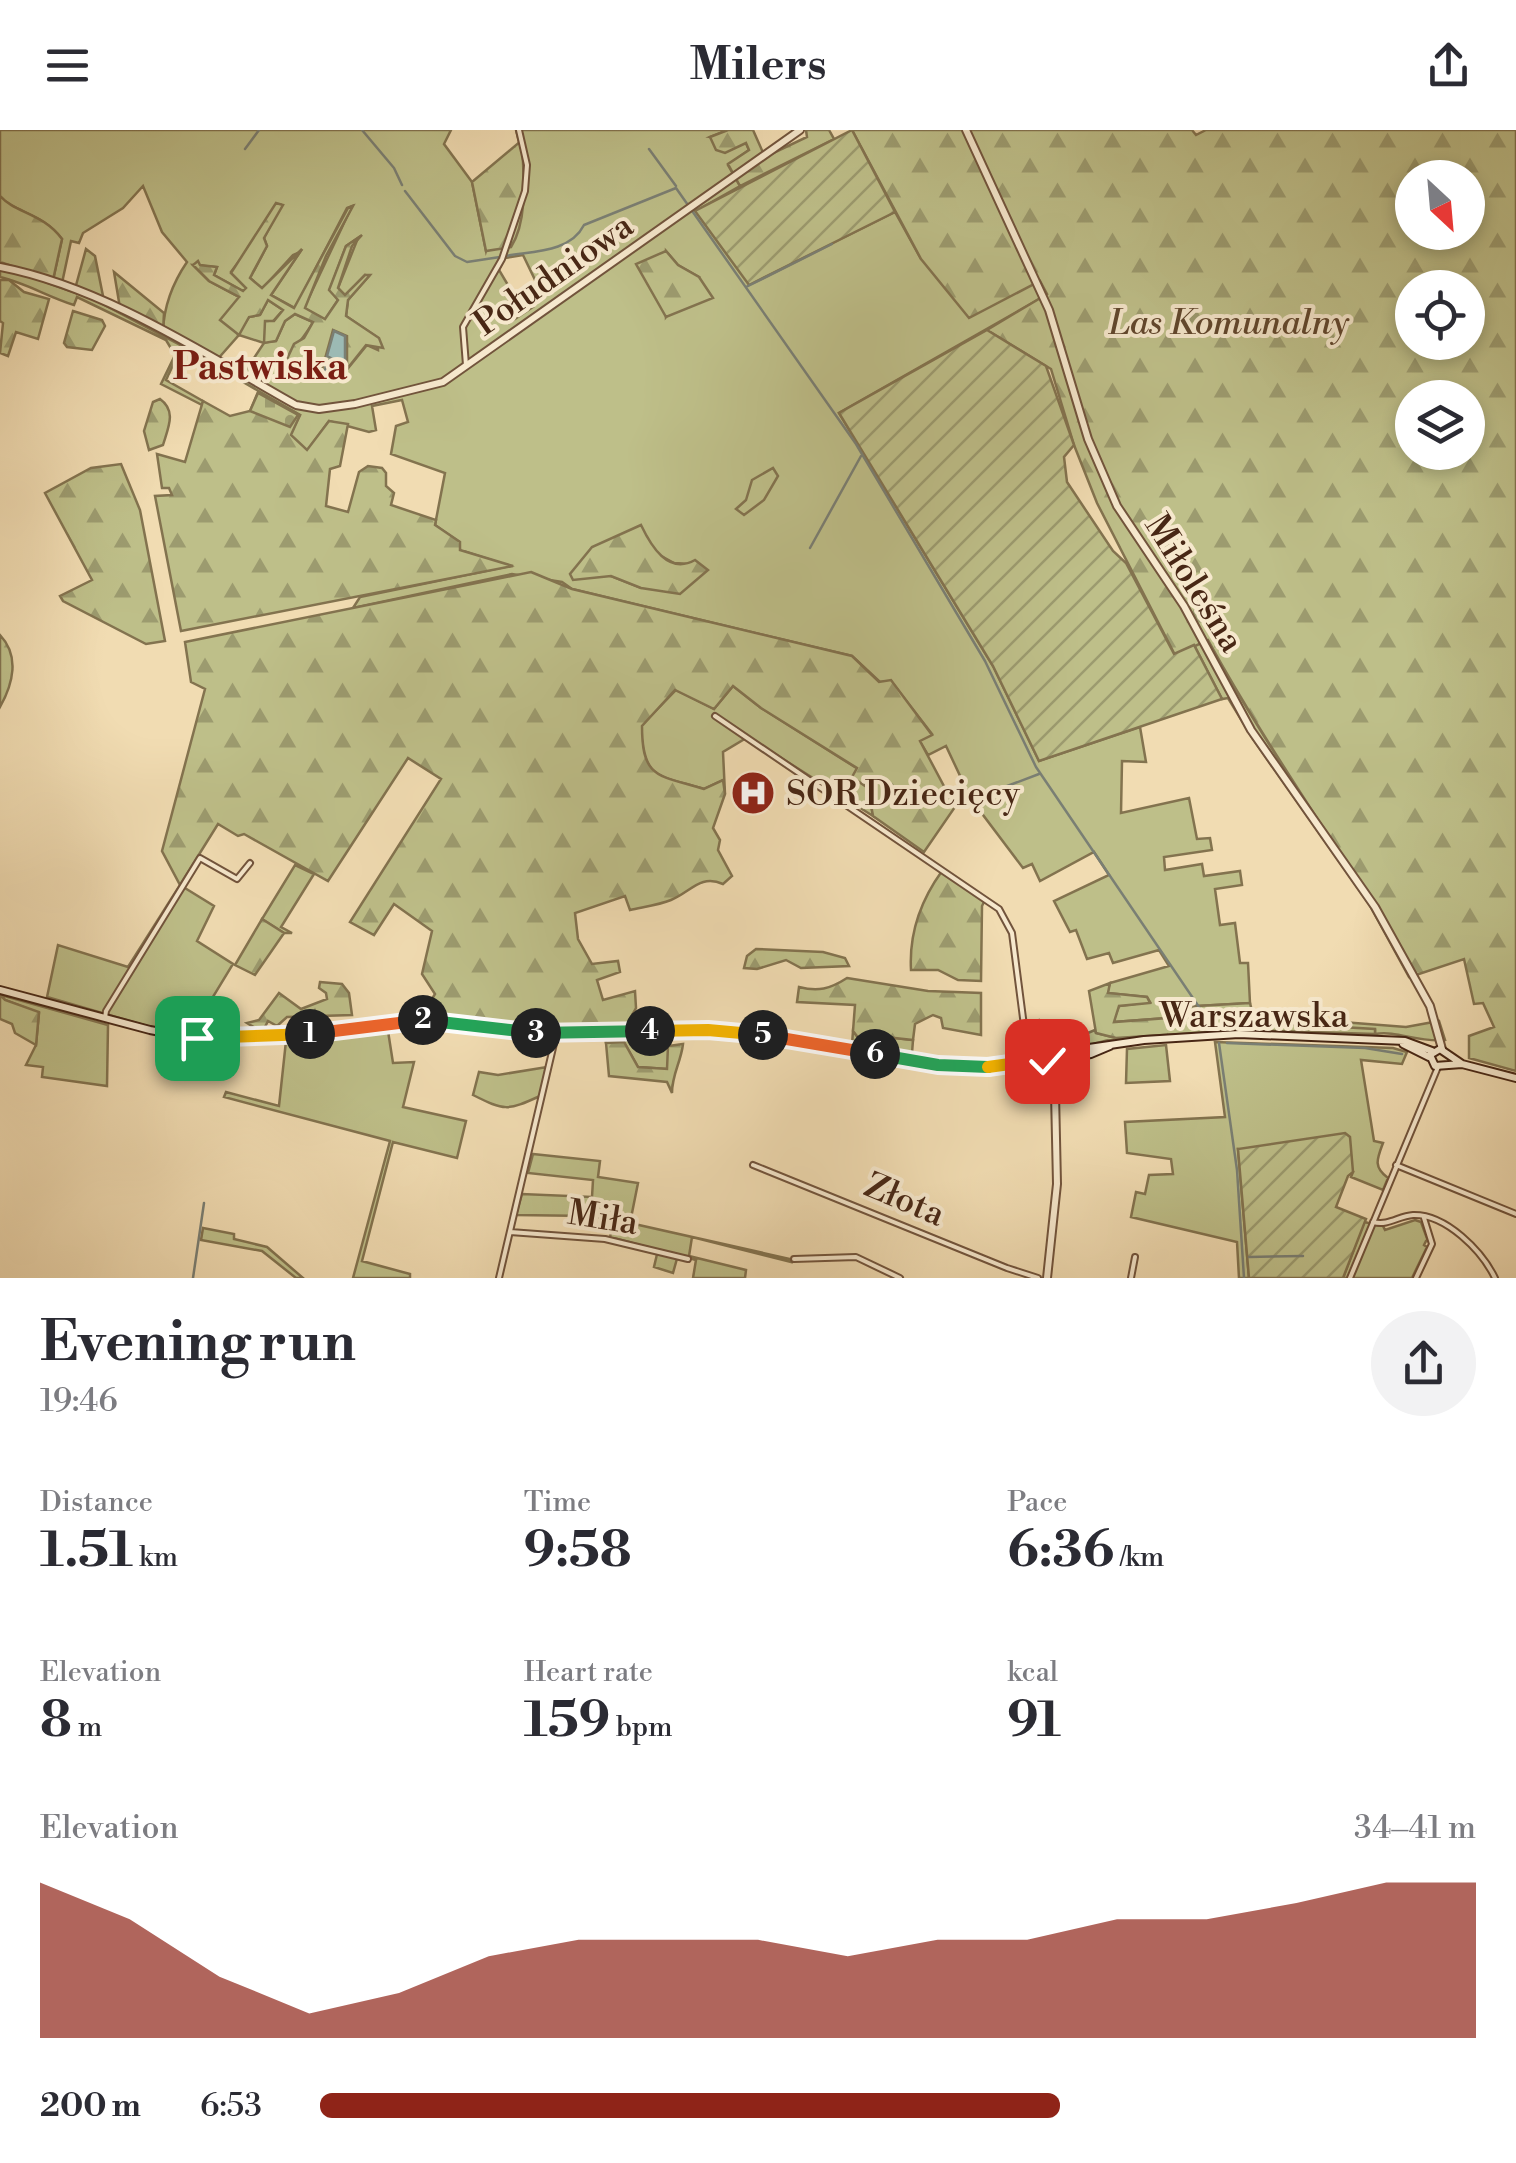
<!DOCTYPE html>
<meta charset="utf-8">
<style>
:root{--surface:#fff;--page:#f2f2f3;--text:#2b2b33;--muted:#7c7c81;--accent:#8f2418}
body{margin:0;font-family:"Libre Bodoni",serif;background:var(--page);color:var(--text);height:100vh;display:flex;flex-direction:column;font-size:38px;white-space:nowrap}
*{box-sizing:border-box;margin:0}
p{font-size:32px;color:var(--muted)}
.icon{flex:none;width:55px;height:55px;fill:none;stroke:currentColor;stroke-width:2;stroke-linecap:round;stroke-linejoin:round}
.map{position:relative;height:1148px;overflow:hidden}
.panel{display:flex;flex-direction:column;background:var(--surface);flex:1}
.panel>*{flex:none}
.needle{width:65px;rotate:154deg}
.fabs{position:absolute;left:1395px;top:30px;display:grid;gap:20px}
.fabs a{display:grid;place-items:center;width:90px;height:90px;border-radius:50%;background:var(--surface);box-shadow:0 5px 15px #0003;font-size:50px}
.pin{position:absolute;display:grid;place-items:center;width:85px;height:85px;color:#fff;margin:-42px;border-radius:20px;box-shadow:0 5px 15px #0006}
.km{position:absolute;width:50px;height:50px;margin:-25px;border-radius:50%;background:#222;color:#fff;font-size:28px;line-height:50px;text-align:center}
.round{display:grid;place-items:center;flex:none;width:105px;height:105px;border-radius:52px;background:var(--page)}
.headline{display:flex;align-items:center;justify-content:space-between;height:170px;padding:0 40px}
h1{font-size:55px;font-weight:700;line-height:75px}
.stats{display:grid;grid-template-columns:repeat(3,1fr);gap:15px;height:170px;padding:10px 40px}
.stats div{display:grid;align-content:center}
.stats b{font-size:50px;font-weight:700}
.stats small{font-size:28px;font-weight:400}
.stats p{font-size:28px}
.chart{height:280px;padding:20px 40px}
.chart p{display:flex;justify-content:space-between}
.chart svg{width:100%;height:180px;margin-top:10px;fill:var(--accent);opacity:.7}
ul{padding:0 40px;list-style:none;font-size:32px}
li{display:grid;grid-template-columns:160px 120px 1fr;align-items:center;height:75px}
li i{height:25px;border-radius:12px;background:var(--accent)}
header{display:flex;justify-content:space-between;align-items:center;height:130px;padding:0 40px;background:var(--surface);font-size:45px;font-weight:700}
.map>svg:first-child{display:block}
.grass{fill:#bebf89;stroke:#83734f;stroke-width:2.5;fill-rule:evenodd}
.forest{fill:url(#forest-firs);stroke:#83734f;stroke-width:2.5;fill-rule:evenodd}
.cemetery{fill:url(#cemetery-stones);stroke:#83734f;stroke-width:2.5}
.garden{fill:url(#garden-furrows);stroke:#83734f;stroke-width:2.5}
.water{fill:#9cbab4;stroke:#7a7f74;stroke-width:2.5}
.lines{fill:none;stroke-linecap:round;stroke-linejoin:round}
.stream{stroke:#7a7f74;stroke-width:2.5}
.minor-casing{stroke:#72543c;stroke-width:8}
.tertiary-casing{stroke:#72543c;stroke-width:10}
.secondary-casing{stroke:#482715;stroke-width:10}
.minor{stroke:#f6e8cd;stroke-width:4}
.tertiary{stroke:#f6e8cd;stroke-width:6}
.secondary{stroke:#f6e8cd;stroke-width:6}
.split-1-casing{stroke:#fff;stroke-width:20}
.split-2-casing{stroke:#fff;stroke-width:20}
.split-3-casing{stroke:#fff;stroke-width:20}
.split-4-casing{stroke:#fff;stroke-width:20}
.split-5-casing{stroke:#fff;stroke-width:20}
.split-6-casing{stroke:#fff;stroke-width:20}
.split-7-casing{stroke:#fff;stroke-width:20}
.split-8-casing{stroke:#fff;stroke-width:20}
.split-1{stroke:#f5b400;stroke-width:12}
.split-2{stroke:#f0652b;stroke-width:12}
.split-3{stroke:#22a559;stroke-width:12}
.split-4{stroke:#22a559;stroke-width:12}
.split-5{stroke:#f5b400;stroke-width:12}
.split-6{stroke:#f0652b;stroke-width:12}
.split-7{stroke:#22a559;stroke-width:12}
.split-8{stroke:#f5b400;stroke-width:12}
.labels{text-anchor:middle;stroke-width:8;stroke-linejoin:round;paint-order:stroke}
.street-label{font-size:35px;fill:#482715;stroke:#f6e8cd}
.park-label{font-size:35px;font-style:italic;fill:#60452c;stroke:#f6e8cd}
.poi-label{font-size:35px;fill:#482715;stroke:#f6e8cd;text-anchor:start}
.neighbourhood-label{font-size:38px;font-weight:bold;fill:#7a1f14;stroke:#f6e8cd}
</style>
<header><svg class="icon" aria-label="menu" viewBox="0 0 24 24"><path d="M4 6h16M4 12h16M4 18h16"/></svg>Milers<svg class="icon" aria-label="share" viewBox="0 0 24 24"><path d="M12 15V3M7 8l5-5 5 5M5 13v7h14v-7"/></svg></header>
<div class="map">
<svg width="1516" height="1148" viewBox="0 0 1516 1148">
<defs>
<pattern id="forest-firs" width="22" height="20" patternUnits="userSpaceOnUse" patternTransform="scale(2.5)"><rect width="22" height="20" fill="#bebf89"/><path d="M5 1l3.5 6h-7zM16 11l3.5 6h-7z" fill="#9c9b6f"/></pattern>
<pattern id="cemetery-stones" width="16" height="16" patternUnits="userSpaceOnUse" patternTransform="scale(2.5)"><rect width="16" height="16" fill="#bebf89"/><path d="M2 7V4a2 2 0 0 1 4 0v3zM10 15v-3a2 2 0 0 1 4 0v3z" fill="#9c9b6f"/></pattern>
<pattern id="garden-furrows" width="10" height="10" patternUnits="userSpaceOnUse" patternTransform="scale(2.5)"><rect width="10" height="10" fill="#bebf89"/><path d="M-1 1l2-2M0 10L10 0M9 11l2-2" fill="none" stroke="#9c9b6f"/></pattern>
</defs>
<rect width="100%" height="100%" fill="#f1dcb2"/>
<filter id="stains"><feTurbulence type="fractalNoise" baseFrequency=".002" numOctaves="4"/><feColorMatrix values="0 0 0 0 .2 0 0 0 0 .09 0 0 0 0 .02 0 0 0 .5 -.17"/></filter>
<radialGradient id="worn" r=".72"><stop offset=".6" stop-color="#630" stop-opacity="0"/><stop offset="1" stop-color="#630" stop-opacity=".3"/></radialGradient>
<!-- grass -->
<path class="grass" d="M0,0H451L444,14L472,52L486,121L521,11L519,12L516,0H728L710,7L746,13L749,20L728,35L740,56L696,81L749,154L895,82L921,129L1040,151L1048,164L839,283L993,536L1039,631L1140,597L1146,632L1122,631L1121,683L1189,668L1197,709L1210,708L1212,720L1164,727L1165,740L1202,734L1204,746L1240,741L1242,755L1215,759L1220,795L1235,793L1240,833H1248L1250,873L1181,877V887L1113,892L1119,876L1150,872L1147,867L1107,863L1110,853L1169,836L1159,820L1113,833L1109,823L1087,829L1076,800L1070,802L1054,771L1109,745L1094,722L1040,751L1032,734L1023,738L971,669L946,616L928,625L919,610L932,604L891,551L880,552L852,526L572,459L562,452L512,444L353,478L360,467L510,436L460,420L459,412L435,395L445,343L391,324L396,296L408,292L402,270L372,276L376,300L369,302L329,291L307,321L290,305L300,285L243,252L242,246L264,213L239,205L216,231L163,201C164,175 172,154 187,132L162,102L143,56L123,78L83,103L79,113L71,111L62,153L53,150L62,109C43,83 14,83 0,66ZM282,74L264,108L267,116L250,148L262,159L293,125L300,122L271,165L295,178L347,78L352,76L304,178L325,190L338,170L330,159L346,116L358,108L338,158L345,166L365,145L369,146L348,170L346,186L378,208V220L367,215L349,237L347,205L333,200L282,242C290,219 302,212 313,192L295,184L285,191L276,211L265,212L267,198L283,180L268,170L260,185L249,187L238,204L239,167L209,151L193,135L217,137L214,145L243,161L247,158L231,142ZM666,121L678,135L699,147L666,187ZM523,125L536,152L518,166L521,170L529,171L533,177L509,193L500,177L515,167L499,140L505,128ZM654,422L674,433L689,434L641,458L611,446Z
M0,136L93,169L182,216L166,250L203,271L202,275L161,254L175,225L166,210L77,167L74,175C48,167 26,153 0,147Z
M1207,509C1270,625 1349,731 1416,845L1409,847L1369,774L1253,609L1228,568L1222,569L1194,515Z
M733,556L761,578L858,639L868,658L873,686L748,607L723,622L725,664L723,650L704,659C658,645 642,650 641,596L676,560L714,579Z
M295,735L314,744L281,797L292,803H284L262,789Z
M180,755L214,776L197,811L233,834L191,903L154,898L47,867L58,815L128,837Z
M1,865L108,895L107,956L42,947L43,937L26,935L36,915L39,883L5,870Z
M1278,887L1406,897L1439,891L1445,910C1418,913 1397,900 1375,904V900L1288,894Z
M1039,890L1052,918L1095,900L1096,903L1116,908L1082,917L1038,920L1027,910L1025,895Z
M388,901L393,933L414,932L403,977L466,991L457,1028L393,1012L362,1131L410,1144V1148H353L390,1011L224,967L226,962L279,976L286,911L330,909Z
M853,901L860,910L870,911L877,906L913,910L912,923L852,915Z
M671,906L668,939L638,937L624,912L606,913L605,907Z
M1215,912L1393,918L1407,922L1402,934L1361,930L1374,1011L1383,1013C1377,1029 1373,1037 1388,1048L1383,1060L1351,1047L1353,1042L1238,1019L1249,1148H1239L1237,1112L1131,1087L1136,1062L1145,1064L1149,1045L1173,1044L1171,1029L1127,1023L1125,992L1225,987Z
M1166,915L1170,951L1126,953L1127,919Z
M547,937L540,966C507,981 505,981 473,965L479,942L498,945Z
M533,1024L600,1031L598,1047L638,1053L630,1093L790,1129L791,1132L692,1107L689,1126L746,1140L745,1148H693L696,1130L678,1125L673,1143L654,1137L658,1120L610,1107L614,1090L590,1086L516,1085L522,1064L592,1067L593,1050L528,1043Z
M1415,1090L1421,1092L1428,1111H1426L1424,1115L1427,1117L1412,1148H1343L1364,1092L1383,1096L1385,1100Z
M203,1098L234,1104V1109L267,1117L303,1148H296L262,1121L201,1110Z"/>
<!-- forest -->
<path class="forest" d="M728,0H753L765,27L807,7L806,0H829L834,9L740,56L728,34L749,20L746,13L725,23L716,20L710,7Z
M852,0H1192L1196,5L1206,0H1516V941L1469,928V906L1494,897L1483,873L1474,874L1464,829L1416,845C1349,732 1271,625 1208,510L1175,525L1097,373L1074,315L1051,239L987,200L1047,164L1040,151L969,188L921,129ZM1412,48H1468V102H1412ZM1412,158H1468V212H1412ZM1412,268H1468V322H1412Z
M522,10C523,43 529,89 511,117L486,121L472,52Z
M0,66C15,83 43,83 62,109L53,150L0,132Z
M276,73L283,75L264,108L267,116L250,148L262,158L302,119L271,165L294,178L348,78L353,76L326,126L305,178L325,189L338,170L329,160L346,116L362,105L352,116L338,158L345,165L365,145H370L348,170L346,186L379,208L383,218L366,215L347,239V206L333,200L321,243L296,232L280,244L294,214L304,208L313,192L295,184L285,191L276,211L264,213L265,191H274L283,180L268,170L260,185L249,187L239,205L220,190L239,167L209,151L193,135L198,131L200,135L217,137L214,145L243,161L246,158L231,143Z
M86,119L95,126L104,171L75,159Z
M666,121L678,135L699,147L713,168L666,187L636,134Z
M114,142L164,183L163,201L120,178Z
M0,150H9L24,162L49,169L38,209L16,202L8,226L0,223L3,193L0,191Z
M73,181L102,190L105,196L92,220L67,217L64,213Z
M258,262L300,285L291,305L307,320L329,291L348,294L340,336L330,339L326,376L348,382L359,342L368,336L382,338L386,343V356L394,363L391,375L436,390L435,395L460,412V420L513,436L181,501L155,366L172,365L169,358H162L157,324L185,332L203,271L230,286L250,281Z
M160,269C177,281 168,298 163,315L149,320L144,301L153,272Z
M121,334L140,380L165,511L146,514L63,471L60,466L92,450L45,363L91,338Z
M773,338L778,346L764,370L744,385L736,379L746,370L752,350Z
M641,395C651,416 668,445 695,430L708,440L680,464L641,458L611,446L573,450L570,444L592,417Z
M531,442L572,459L852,526L879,552L891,550L932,605L920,611L955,677L924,722L873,686L868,658L852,647L857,638L761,578L733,556L714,579L675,560L642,596C642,649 658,645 704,659L723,650L725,664L713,698L720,710L718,720L732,746L723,754C700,744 691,762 671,770C659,775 643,777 630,780L625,766L575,783L578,809L592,834L618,831L620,842L597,850L603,870L635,861L636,878L626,896L551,899L429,885L426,879L435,864L422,844L432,801L394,774L374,805L350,792L441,649L408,628L328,751L244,704L238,706L218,694L180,755L162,721L205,559L191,552L185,512Z
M0,505C20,526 13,554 0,577Z
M942,741L985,770L982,776L981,851L958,850L938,840H911C909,804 921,770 942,741Z
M262,789L284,803L255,845L235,835Z
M756,819L823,822L845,828L849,836L801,838L786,830L757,839L744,838L747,826Z
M847,848L928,861L981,863V905L943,898L941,888L933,885L915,894L913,910L877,906L870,911L860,910L853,901L855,875L797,872L799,857C818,862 830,859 847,848Z
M320,852L342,854L349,863L352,885L287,887L277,896L268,891L265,897L271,900L260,901L247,893L259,890L279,863L301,879L327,869L326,863L319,858Z
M1110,853L1108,863L1147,867L1150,873L1119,876L1114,892L1180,887V877L1250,873L1253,885L1278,887L1288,894L1375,899V904L1244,900L1116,908L1096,903L1089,861Z
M0,865L5,870L39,882L36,915L15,903L12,894L0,889Z
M169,912L224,915L222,947L161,939Z
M624,912L638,937L667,939L668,916L683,914C681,932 672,944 672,963L667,952L609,946L606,913Z"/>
<!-- cemetery -->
<path class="cemetery" d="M258,263L298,285L290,297L250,281Z"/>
<!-- garden -->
<path class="garden" d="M852,0L895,82L749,155L695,81Z
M987,200L1046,236L1074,315L1064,327L1067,352L1113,421L1126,433L1174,524L1194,515L1222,569L1039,631L993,536L839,283Z
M1345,1003L1350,1007L1353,1042L1348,1046L1336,1077L1366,1089L1343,1148H1249L1238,1019Z"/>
<!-- water -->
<path class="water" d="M334,201L345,206V230L340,232L345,235L344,243H325L326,230L337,231L327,226Z"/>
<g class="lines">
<!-- stream -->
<path class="stream" d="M362,0L394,38L402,55
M245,19L259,0
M649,19L676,56
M405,61L455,126L467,132L500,127
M505,126C531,121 570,123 584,95L676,58L856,314L985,531L1036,637L1216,902
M746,157L832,114
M810,418L861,326
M973,669L1039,644
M1219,913L1237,1040L1244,1148
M1227,913L1365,918L1402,924
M1249,1127L1303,1126
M193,1148L204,1073"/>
<defs>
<path id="minor" d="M466,235L463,197L502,129L525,61L527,35L519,0
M715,586L999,779L1012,803L1027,919
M105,888L106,881L200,728L237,749L250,733
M753,1035L1007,1138L1038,1148
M1396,1035L1516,1084
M1373,1092C1389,1096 1398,1086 1413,1085C1446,1084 1482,1121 1495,1148
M510,1102L605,1109L688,1129
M794,1129L856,1127L900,1148
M499,1148L556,905
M1131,1148L1135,1127
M1350,1148L1438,937
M1416,1148L1432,1114L1424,1088"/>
<path id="tertiary" d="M966,0L1049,180L1088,309L1117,376L1184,476L1251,600L1375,777L1430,876L1442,919
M0,137C104,157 205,224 296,275L319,279L355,274L443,252L800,0
M1047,1148L1057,1054L1055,963L1067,938V923"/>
<path id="secondary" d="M0,860L150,900L187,907L320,904L438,890L530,903L729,901L938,935L972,938L1017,933L1027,937L1033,933L1091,924L1110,916
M1403,914L1429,927
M1034,926L1144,910L1239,904L1405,911L1432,921
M1017,933L1016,925L1021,920H1029L1034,926
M1462,934L1435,936L1430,925L1440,919L1462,934L1516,948"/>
</defs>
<!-- minor casing -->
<use href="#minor" class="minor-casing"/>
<!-- tertiary casing -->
<use href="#tertiary" class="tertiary-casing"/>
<!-- secondary casing -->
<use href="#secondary" class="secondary-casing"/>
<!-- minor -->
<use href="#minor" class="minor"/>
<!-- tertiary -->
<use href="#tertiary" class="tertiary"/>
<!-- secondary -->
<use href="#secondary" class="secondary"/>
</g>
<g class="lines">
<defs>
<path id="split-1" d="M197,908L310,904"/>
<path id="split-2" d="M310,904L423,890"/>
<path id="split-3" d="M423,890L536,903"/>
<path id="split-4" d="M536,903L650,901"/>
<path id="split-5" d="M650,901L708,900L763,905"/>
<path id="split-6" d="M763,905L875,924"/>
<path id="split-7" d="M875,924L938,935L988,937"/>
<path id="split-8" d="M988,937L1017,933L1027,937L1033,932L1047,931"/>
</defs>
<!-- split-1 casing -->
<use href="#split-1" class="split-1-casing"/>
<!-- split-2 casing -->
<use href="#split-2" class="split-2-casing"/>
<!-- split-3 casing -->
<use href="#split-3" class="split-3-casing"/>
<!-- split-4 casing -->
<use href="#split-4" class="split-4-casing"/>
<!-- split-5 casing -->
<use href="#split-5" class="split-5-casing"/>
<!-- split-6 casing -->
<use href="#split-6" class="split-6-casing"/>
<!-- split-7 casing -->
<use href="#split-7" class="split-7-casing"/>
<!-- split-8 casing -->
<use href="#split-8" class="split-8-casing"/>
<!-- split-1 -->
<use href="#split-1" class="split-1"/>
<!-- split-2 -->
<use href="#split-2" class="split-2"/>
<!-- split-3 -->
<use href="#split-3" class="split-3"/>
<!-- split-4 -->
<use href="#split-4" class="split-4"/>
<!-- split-5 -->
<use href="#split-5" class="split-5"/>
<!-- split-6 -->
<use href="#split-6" class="split-6"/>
<!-- split-7 -->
<use href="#split-7" class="split-7"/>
<!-- split-8 -->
<use href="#split-8" class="split-8"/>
</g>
<!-- icons -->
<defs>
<symbol id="hospital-disc" viewBox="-11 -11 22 22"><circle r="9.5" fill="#8f2418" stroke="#f6e8cd"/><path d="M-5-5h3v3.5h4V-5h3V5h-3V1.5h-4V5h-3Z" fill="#fff"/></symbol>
</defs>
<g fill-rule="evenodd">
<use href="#hospital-disc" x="728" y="638" width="50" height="50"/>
</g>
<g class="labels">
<!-- street labels -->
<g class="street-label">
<text transform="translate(553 144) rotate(-35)" y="12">Południowa</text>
<text transform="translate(1195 453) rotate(58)" y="12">Miłoleśna</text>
<text x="1254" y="897">Warszawska</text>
<text transform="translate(905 1069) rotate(23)" y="12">Złota</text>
<text transform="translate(603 1087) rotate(9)" y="12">Miła</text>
</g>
<!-- park labels -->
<g class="park-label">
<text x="1229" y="204">Las Komunalny</text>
</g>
<!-- poi labels -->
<g class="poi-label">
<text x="786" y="675">SOR Dziecięcy</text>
</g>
<!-- neighbourhood labels -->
<g class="neighbourhood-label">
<text x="260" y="249">Pastwiska</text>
</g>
</g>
<rect width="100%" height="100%" filter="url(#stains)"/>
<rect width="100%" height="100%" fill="url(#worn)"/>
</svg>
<div class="fabs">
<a><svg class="needle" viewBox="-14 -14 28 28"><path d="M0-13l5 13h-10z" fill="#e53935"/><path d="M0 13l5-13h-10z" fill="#7c7c81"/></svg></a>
<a><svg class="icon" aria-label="locate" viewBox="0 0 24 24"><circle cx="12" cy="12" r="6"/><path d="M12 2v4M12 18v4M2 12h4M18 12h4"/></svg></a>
<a><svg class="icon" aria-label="layers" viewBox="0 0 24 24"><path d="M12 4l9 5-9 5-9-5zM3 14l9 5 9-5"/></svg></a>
</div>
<div class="pin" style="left:197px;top:908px;background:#1e9e55"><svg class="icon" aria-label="arrive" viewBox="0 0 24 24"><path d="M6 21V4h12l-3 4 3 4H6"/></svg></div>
<div class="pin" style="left:1047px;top:931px;background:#d93025"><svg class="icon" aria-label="check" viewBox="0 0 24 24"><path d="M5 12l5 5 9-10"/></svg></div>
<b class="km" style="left:310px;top:904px">1</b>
<b class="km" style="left:423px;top:890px">2</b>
<b class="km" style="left:536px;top:903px">3</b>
<b class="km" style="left:650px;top:901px">4</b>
<b class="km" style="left:763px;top:905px">5</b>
<b class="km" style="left:875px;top:924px">6</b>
</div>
<section class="panel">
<div class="headline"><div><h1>Evening run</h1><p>19:46</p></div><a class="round"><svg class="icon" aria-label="share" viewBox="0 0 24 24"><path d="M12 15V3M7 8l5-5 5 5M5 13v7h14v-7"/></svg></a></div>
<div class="stats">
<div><p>Distance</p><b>1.51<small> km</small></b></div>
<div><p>Time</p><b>9:58</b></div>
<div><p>Pace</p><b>6:36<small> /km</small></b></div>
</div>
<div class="stats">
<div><p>Elevation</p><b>8<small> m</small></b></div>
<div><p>Heart rate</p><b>159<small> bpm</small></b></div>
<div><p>kcal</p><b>91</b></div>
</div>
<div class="chart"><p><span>Elevation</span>34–41 m</p>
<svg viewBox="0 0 160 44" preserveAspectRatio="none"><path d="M0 44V6L10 15L20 29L30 38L40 33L50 24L60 20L70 20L80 20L90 24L100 20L110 20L120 15L130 15L140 11L150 6L160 6V44z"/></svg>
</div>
<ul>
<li><b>200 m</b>6:53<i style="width:64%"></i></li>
</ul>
</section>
